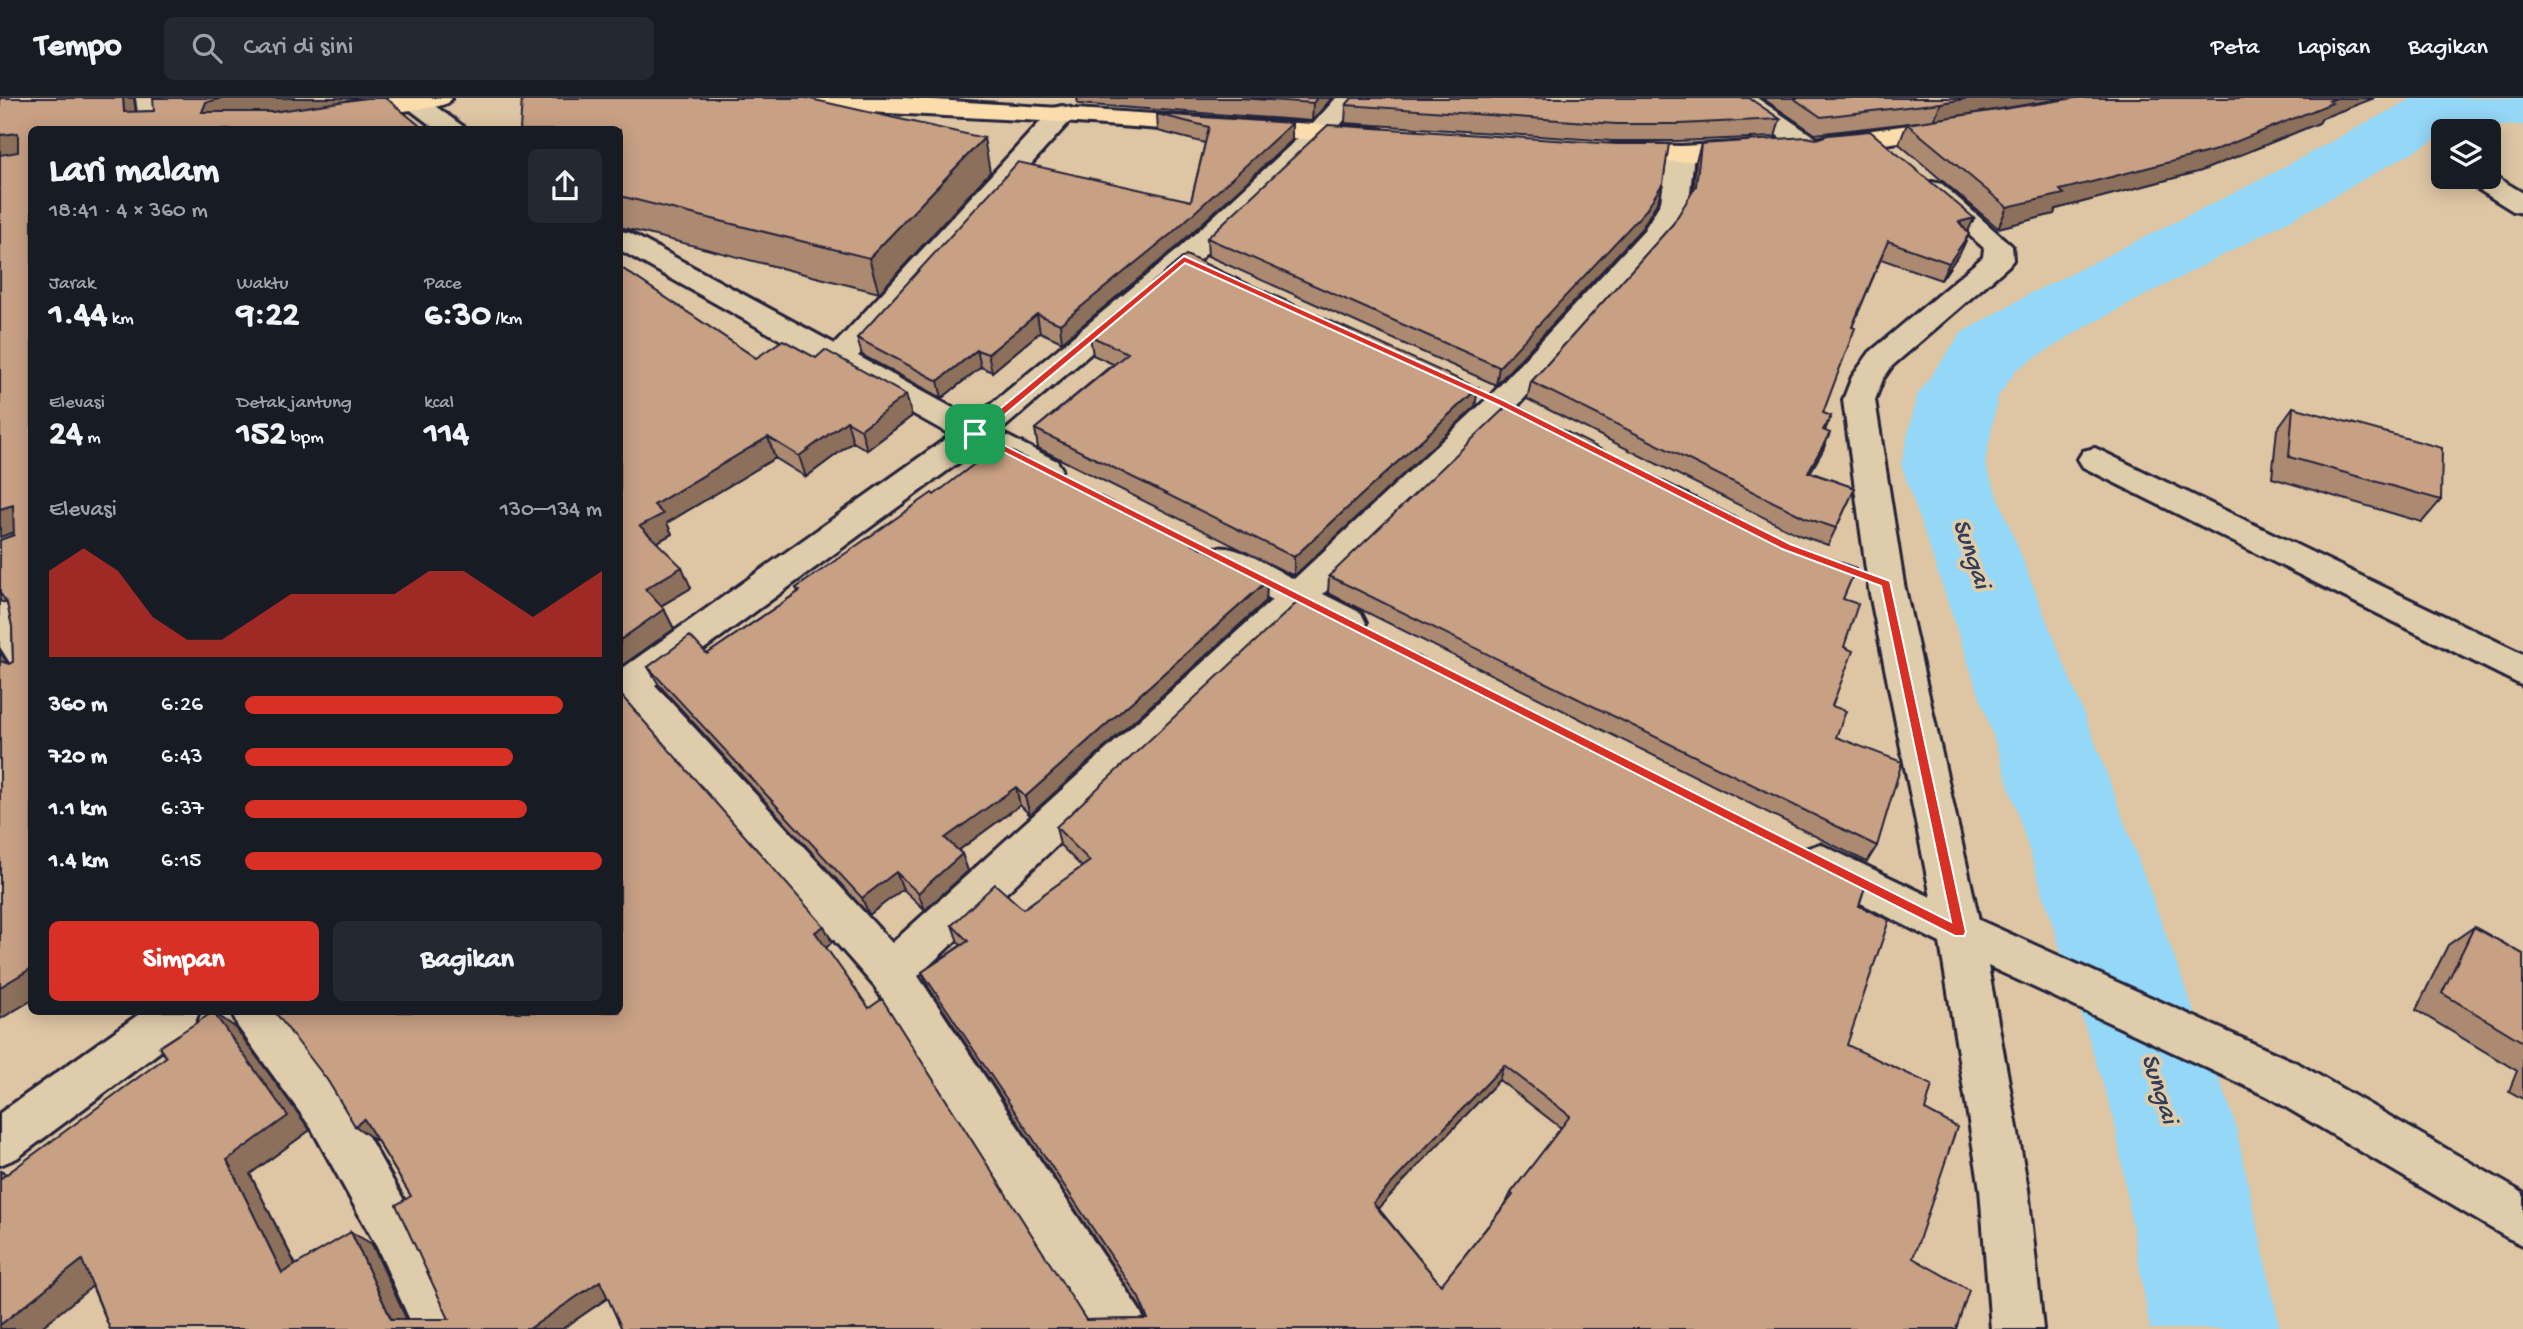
<!DOCTYPE html>
<html lang="id">
<meta charset="utf-8">
<style>
:root{--surface:#171b24;--page:#242831;--text:#f1f3f6;--muted:#9ea1a6;--line:#363941;--accent:#d93025}
body{margin:0;font-family:"Gochi Hand",sans-serif;background:var(--page);color:var(--text);height:100vh;display:flex;flex-direction:column;font-size:26px;white-space:nowrap}
*{box-sizing:border-box;margin:0}
p{font-size:23px;color:var(--muted)}
.icon{flex:none;width:38px;height:38px;fill:none;stroke:currentColor;stroke-width:2;stroke-linecap:round;stroke-linejoin:round}
.map{position:relative;flex:1;overflow:hidden}
.details{position:absolute;left:28px;top:28px;width:595px;height:889px;display:flex;flex-direction:column;background:var(--surface);border-radius:10px;box-shadow:0 4px 18px #0003}
.details>*{flex:none}
.tools{position:absolute;left:2431px;top:21px;display:grid;gap:14px}
.tools a{display:grid;place-items:center;width:70px;height:70px;border-radius:10px;background:var(--surface);box-shadow:0 4px 18px #0003;font-size:35px}
.pin{position:absolute;display:grid;place-items:center;width:60px;height:60px;color:#fff;margin:-30px;border-radius:14px;box-shadow:0 4px 10px #0006}
.round{display:grid;place-items:center;flex:none;width:74px;height:74px;border-radius:10px;background:var(--page)}
.headline{display:flex;align-items:center;justify-content:space-between;height:119px;padding:0 21px}
h1{font-size:38px;font-weight:800;line-height:52px}
.figures{display:grid;grid-template-columns:repeat(3,1fr);gap:10px;height:119px;padding:7px 21px}
.figures div{display:grid;align-content:center}
.figures b{font-size:35px;font-weight:800}
.figures small{font-size:19px;font-weight:400}
.figures p{font-size:19px}
.chart{height:196px;padding:14px 21px}
.chart p{display:flex;justify-content:space-between}
.chart svg{width:100%;height:126px;margin-top:7px;fill:var(--accent);opacity:.7}
.cta{display:flex;gap:14px;margin-top:auto;padding:14px 21px}
.cta a{flex:1;height:80px;border-radius:10px;background:var(--accent);color:#fff;font-size:28px;font-weight:800;line-height:80px;text-align:center}
.cta a+a{background:var(--page);color:var(--text)}
ul{padding:0 21px;list-style:none;font-size:23px}
li{display:grid;grid-template-columns:112px 84px 1fr;align-items:center;height:52px}
li i{height:18px;border-radius:9px;background:var(--accent)}
header{display:flex;align-items:center;gap:42px;box-sizing:border-box;height:98px;padding:0 35px;background:var(--surface);border-bottom:2px solid var(--line)}
header strong{font-size:33px}
nav{display:flex;gap:38px;margin-inline-start:auto;font-size:24px}
.search{width:490px;height:63px;background:var(--page);display:flex;align-items:center;gap:18px;box-sizing:border-box;padding:0 24px;border-radius:10px;color:var(--muted);font-size:26px}
.map>svg:first-child{display:block}
.lines{fill:none;stroke-linecap:round;stroke-linejoin:round}
.river{fill:#94d7f6;fill-rule:evenodd}
.minor-casing{stroke:#22223b;stroke-width:6}
.highway-casing{stroke:#22223b;stroke-width:6}
.minor{fill:#dfccaa;fill-rule:evenodd}
.highway{fill:#faddab;fill-rule:evenodd}
.wall{fill:#ac8a72;stroke:#22223b;stroke-width:2;fill-rule:evenodd}
.shaded-wall{fill:#8c705c;stroke:#22223b;stroke-width:2}
.building{fill:#c8a084;stroke:#22223b;stroke-width:2;fill-rule:evenodd}
.route{fill:#d93025;stroke:#fff;stroke-width:2;fill-rule:evenodd}
.labels{text-anchor:middle;stroke-width:7;stroke-linejoin:round;paint-order:stroke}
.water-label{font-size:26px;font-style:italic;fill:#333d57;stroke:#dfccaa}
</style>
<header>
<strong>Tempo</strong>
<div class="search"><svg class="icon" aria-label="search" viewBox="0 0 24 24"><circle cx="10" cy="10" r="6"/><path d="M15 15l6 6"/></svg>Cari di sini</div>
<nav><a>Peta</a><a>Lapisan</a><a>Bagikan</a></nav>
</header>
<div class="map">
<svg width="2523" height="1231" viewBox="0 0 2523 1231">
<rect width="100%" height="100%" fill="#dec6a4"/>
<filter id="ink" filterUnits="userSpaceOnUse"><feTurbulence type="fractalNoise" baseFrequency=".0143" numOctaves="2"/><feDisplacementMap in="SourceGraphic" scale="14" xChannelSelector="R" yChannelSelector="G"/><feConvolveMatrix kernelMatrix="1 2 1 2 8 2 1 2 1" color-interpolation-filters="sRGB"/></filter>
<g filter="url(#ink)">
<g class="lines">
<!-- river -->
<path class="river" d="M2413,0H2523V27L2458,29L2443,33V37L2300,117L2085,229L2017,271L1998,299L1985,366L2095,644L2234,1021L2280,1231H2150L2114,1021L1995,644L1901,366L1917,298L1961,235L2031,195L2250,87Z"/>
<defs>
<path id="minor" d="M136,0H162L166,32H140Z
M403,0H424L468,32H437L400,4Z
M1336,0H1363L1329,40L1194,167L999,334L1057,363L1062,371L1057,379C1031,387 1000,362 977,351L655,587L892,845L1272,502L1209,469L1203,460L1209,451C1236,443 1269,469 1294,481L1491,297L1644,132L1661,104L1668,56L1672,50L1681,48L1690,50L1694,56L1689,104L1666,142L1513,313L1323,496L1361,515L1366,525L1361,535L1348,539L1301,517L918,878L1140,1213L1148,1231H1092L875,889L626,605L620,607V572L951,337L620,152V133L630,135L835,246L1053,10L1062,8L1071,10L1075,16L1071,22L858,258L973,321L1174,155L1311,28Z
M1727,0H1757L1819,42L1823,48L1819,54L1810,56L1801,54L1731,5Z
M2488,74L2523,95V115L2513,113L2468,85L2464,79H2488Z
M1932,84L1942,86L2012,148L2013,162L2008,168L1892,268L1883,281L1875,302L1904,486L1979,822L2299,966L2523,1095V1147L2506,1139L2267,998L1988,868L2028,1091L2043,1231H1991L1980,1091L1940,845L1805,777L1799,764L1805,751L1820,746L1931,799L1868,486L1843,302L1852,279L1870,254L1983,159L1984,150L1918,92L1922,86Z
M2095,350L2523,556V588L2083,369L2078,361L2083,353Z
M0,504C36,515 32,553 32,583L19,579L0,549Z
M142,914H199L193,929L17,1060L0,1067V1015Z
M232,914H281L346,999L411,1115L466,1231H414L377,1149L312,1031L238,929Z"/>
<path id="highway" d="M385,0H452L448,5L439,8L342,22L333,20L329,14L333,8Z
M741,0H903L1374,30L1383,32L1387,38L1383,44L1374,46L1062,24L754,8L745,5Z
M1953,21L1962,23L1966,29L1962,35L1829,54L1820,52L1816,46L1820,40L1829,38Z
M1751,44L1760,46L1764,52L1760,58L1681,64L1616,62L1607,60L1603,54L1607,48L1616,46L1681,48Z"/>
</defs>
<!-- minor casing -->
<use href="#minor" class="minor-casing"/>
<!-- highway casing -->
<use href="#highway" class="highway-casing"/>
<!-- minor -->
<use href="#minor" class="minor"/>
<!-- highway -->
<use href="#highway" class="highway"/>
</g>
<!-- wall -->
<path class="wall" d="M0,0H134L136,14L386,0L32,32V902L0,921V554L7,565L9,566L13,564L12,528L7,505L0,503V442L14,437Z
M1077,0H1332L1312,23L1078,6Z
M1762,0H2067L1977,15L2075,0H2374L2322,20L2319,25L2201,73L2056,111L2054,116L1998,130L1899,46L1907,26L1918,24L1815,36Z
M1346,7L1780,21L1775,39L1676,43H1612L1345,25Z
M1157,16L1292,42L1172,153L1062,244L1040,234L992,274L981,269L942,300L862,257L857,240L1191,103L1205,45L1158,33Z
M620,32L990,74L879,195L620,129Z
M1701,46L1967,134L1969,136L1961,153L1941,182L1881,161L1852,229L1823,315L1831,318L1825,333L1823,352L1810,374L1855,390L1828,447L1799,437L1527,301L1531,284L1673,126L1693,94L1696,63Z
M1663,85L1658,103L1642,130L1496,287L1208,158L1207,140Z
M620,169L756,260H816L906,297L912,318L867,352L853,344L806,379L775,360L667,425L672,436L656,445L691,490L661,508L664,511L674,531L620,569Z
M1090,238L1478,290L1475,309L1294,478L1038,350L1035,331L1113,266L1093,257Z
M2293,309L2441,402L2422,424L2272,380L2277,331Z
M934,397L1267,483L1266,503L1030,717L1020,707L958,753L962,756L968,773L925,812L903,791L869,817L659,587L648,569L707,556L798,494L796,490Z
M1329,478L1844,549L1832,608L1836,639L1877,748L1867,764L1328,495Z
M1056,729L1859,808L1847,947L1925,1012L1913,1160L1956,1231H622L608,1200L562,1231H110L92,1188L39,1231H0V1073L7,1076L235,929L310,1032L250,1076L296,1167L372,1146L407,1221H449L411,1098L376,1041L375,1042L328,983L832,844L826,850L1086,1222L1146,1221L1142,1212L929,890L922,874L961,847L958,844L952,827L1023,811L1082,769L1060,747ZM1499,982L1561,1030L1511,1095L1506,1105L1441,1187L1378,1110Z
M2474,829L2523,856V1001L2509,993L2517,973L2416,912L2448,847Z"/>
<!-- shaded-wall -->
<path class="shaded-wall" d="M123,0H134L138,32L124,14Z
M224,0H370L229,21L202,14L206,4Z
M1317,0H1332L1312,23L1313,5Z
M1970,0H2067L1934,22L1941,5Z
M2336,0H2374L2322,20L2319,25L2201,73L2056,111L2054,116L1998,130L2007,109Z
M1292,25V42L1172,153L1062,244L1060,226Z
M18,35L32,52L0,60V37Z
M984,40L990,74L879,195L869,160Z
M1663,85L1658,103L1642,130L1496,287L1499,269Z
M1974,120L1966,138L1959,124Z
M1969,136L1961,153L1941,182L1949,165Z
M1037,216L1040,234L992,274L988,256Z
M977,252L981,269L942,300L938,283Z
M1478,290L1475,309L1294,478V459Z
M906,297L912,318L867,352L861,331Z
M847,323L853,344L806,379L799,358Z
M1830,335L1823,352L1801,391L1808,374Z
M768,339L775,360L667,425L672,436L650,448L640,428L654,407Z
M13,407L32,428L0,439V411Z
M682,469L691,490L655,511L645,491Z
M1267,483L1266,503L1030,717L1025,699Z
M664,511L674,531L620,569V542Z
M0,554L17,580L0,566Z
M1016,689L1020,707L951,758L945,740Z
M962,756L968,773L925,812L918,795Z
M896,774L903,791L869,817L862,800Z
M824,828L832,844L824,851L815,834Z
M32,870V902L0,921V889Z
M213,914L235,929L310,1032L250,1076L305,1186L282,1175L227,1062Z
M1504,967L1499,982L1371,1118L1373,1105Z
M364,1021L384,1035L375,1042L355,1028Z
M0,1073L16,1081L0,1084Z
M351,1134L372,1146L411,1231L391,1221Z
M82,1162L110,1174L39,1231H0V1227Z
M600,1183L616,1194L562,1231H529Z"/>
<!-- building -->
<path class="building" d="M0,0H123L124,14L154,13L153,0H224L206,4L202,14H273L366,0H386L425,32H32V870L0,889V563L9,566L13,564L12,528L7,505L0,495V442L14,437L13,407L0,411V57L18,54V35L0,37Z
M522,0H806L984,40L869,160L620,98V32H520Z
M1238,0H1317L1313,5Z
M1352,0H1749L1780,21L1680,26H1616L1346,7Z
M1793,0H1970L1941,5L1821,19Z
M2075,0H2336L2329,3L2332,5L2213,53L2060,92L2064,96L2007,109L1907,26Z
M1157,16L1292,25L1171,136L1060,226L1037,216L988,256L977,252L938,283L857,240L1018,64L1191,103L1209,29Z
M1328,27L1616,46H1669L1663,85L1646,112L1499,269L1207,140Z
M1870,33L1974,120L1959,124L1969,136L1949,165L1888,143L1852,229L1855,230L1823,315L1831,318L1823,332L1830,335L1808,374L1855,390L1836,430L1806,420L1531,284L1673,126L1696,88L1701,46L1806,39L1816,41L1828,37Z
M1186,157L1478,290L1294,459L1035,331L1128,255L1090,238Z
M620,169L756,260L783,242L816,260L825,252L906,297L861,331L847,323L799,358L768,339L654,407L663,416L640,428L682,469L645,491L664,511L620,542Z
M1510,305L1780,442L1856,470L1843,501L1858,506L1844,549L1853,553L1832,608L1846,613L1836,639L1902,664L1877,748L1329,478Z
M2293,309L2442,350L2441,402L2289,359Z
M999,347L1267,483L1025,699L1016,689L945,740L962,756L918,795L896,774L862,800L648,569L690,538L707,556L800,493L796,490L932,395L934,397Z
M1302,500L1866,786L1859,808L1889,822L1847,947L1932,987L1925,1012L1957,1029L1913,1160L1969,1192L1956,1231H622L600,1183L529,1231H110L82,1162L0,1227V1081L166,959L159,949L213,914L288,1018L227,1062L282,1175L351,1134L391,1221H449L396,1107L411,1098L364,1021L355,1028L328,983L275,914H620V596L824,828L815,834L869,910L882,901L1086,1222L1148,1221L1139,1200L922,874L968,843L952,827L995,786L1023,811L1090,763L1056,729ZM1504,967L1570,1018L1511,1095L1513,1097L1441,1187L1373,1105Z
M2474,829L2523,856V944L2442,895Z"/>
</g>
<!-- route -->
<path class="route" d="M1184,158L1505,303L1790,446L1890,483L1966,834L1964,838H1955L972,338V334ZM1185,165L1498,307L1782,451L1881,488L1951,824L982,336Z"/>
<g class="labels">
<!-- water labels -->
<g class="water-label">
<text transform="translate(1974 455) rotate(71)" y="9">Sungai</text>
<text transform="translate(2162 990) rotate(72)" y="9">Sungai</text>
</g>
</g>
</svg>
<div class="tools">
<a><svg class="icon" aria-label="layers" viewBox="0 0 24 24"><path d="M12 4l9 5-9 5-9-5zM3 14l9 5 9-5"/></svg></a>
</div>
<div class="pin" style="left:975px;top:336px;background:#1e9e55"><svg class="icon" aria-label="arrive" viewBox="0 0 24 24"><path d="M6 21V4h12l-3 4 3 4H6"/></svg></div>
<section class="details">
<div class="headline"><div><h1>Lari malam</h1><p>18:41 · 4 × 360 m</p></div><a class="round"><svg class="icon" aria-label="share" viewBox="0 0 24 24"><path d="M12 15V3M7 8l5-5 5 5M5 13v7h14v-7"/></svg></a></div>
<div class="figures">
<div><p>Jarak</p><b>1.44<small> km</small></b></div>
<div><p>Waktu</p><b>9:22</b></div>
<div><p>Pace</p><b>6:30<small> /km</small></b></div>
</div>
<div class="figures">
<div><p>Elevasi</p><b>24<small> m</small></b></div>
<div><p>Detak jantung</p><b>152<small> bpm</small></b></div>
<div><p>kcal</p><b>114</b></div>
</div>
<div class="chart"><p><span>Elevasi</span>130–134 m</p>
<svg viewBox="0 0 160 44" preserveAspectRatio="none"><path d="M0 44V14L10 6L20 14L30 30L40 38L50 38L60 30L70 22L80 22L90 22L100 22L110 14L120 14L130 22L140 30L150 22L160 14V44z"/></svg>
</div>
<ul>
<li><b>360 m</b>6:26<i style="width:89%"></i></li>
<li><b>720 m</b>6:43<i style="width:75%"></i></li>
<li><b>1.1 km</b>6:37<i style="width:79%"></i></li>
<li><b>1.4 km</b>6:15<i style="width:100%"></i></li>
</ul>
<div class="cta"><a>Simpan</a><a>Bagikan</a></div>
</section>
</div>
